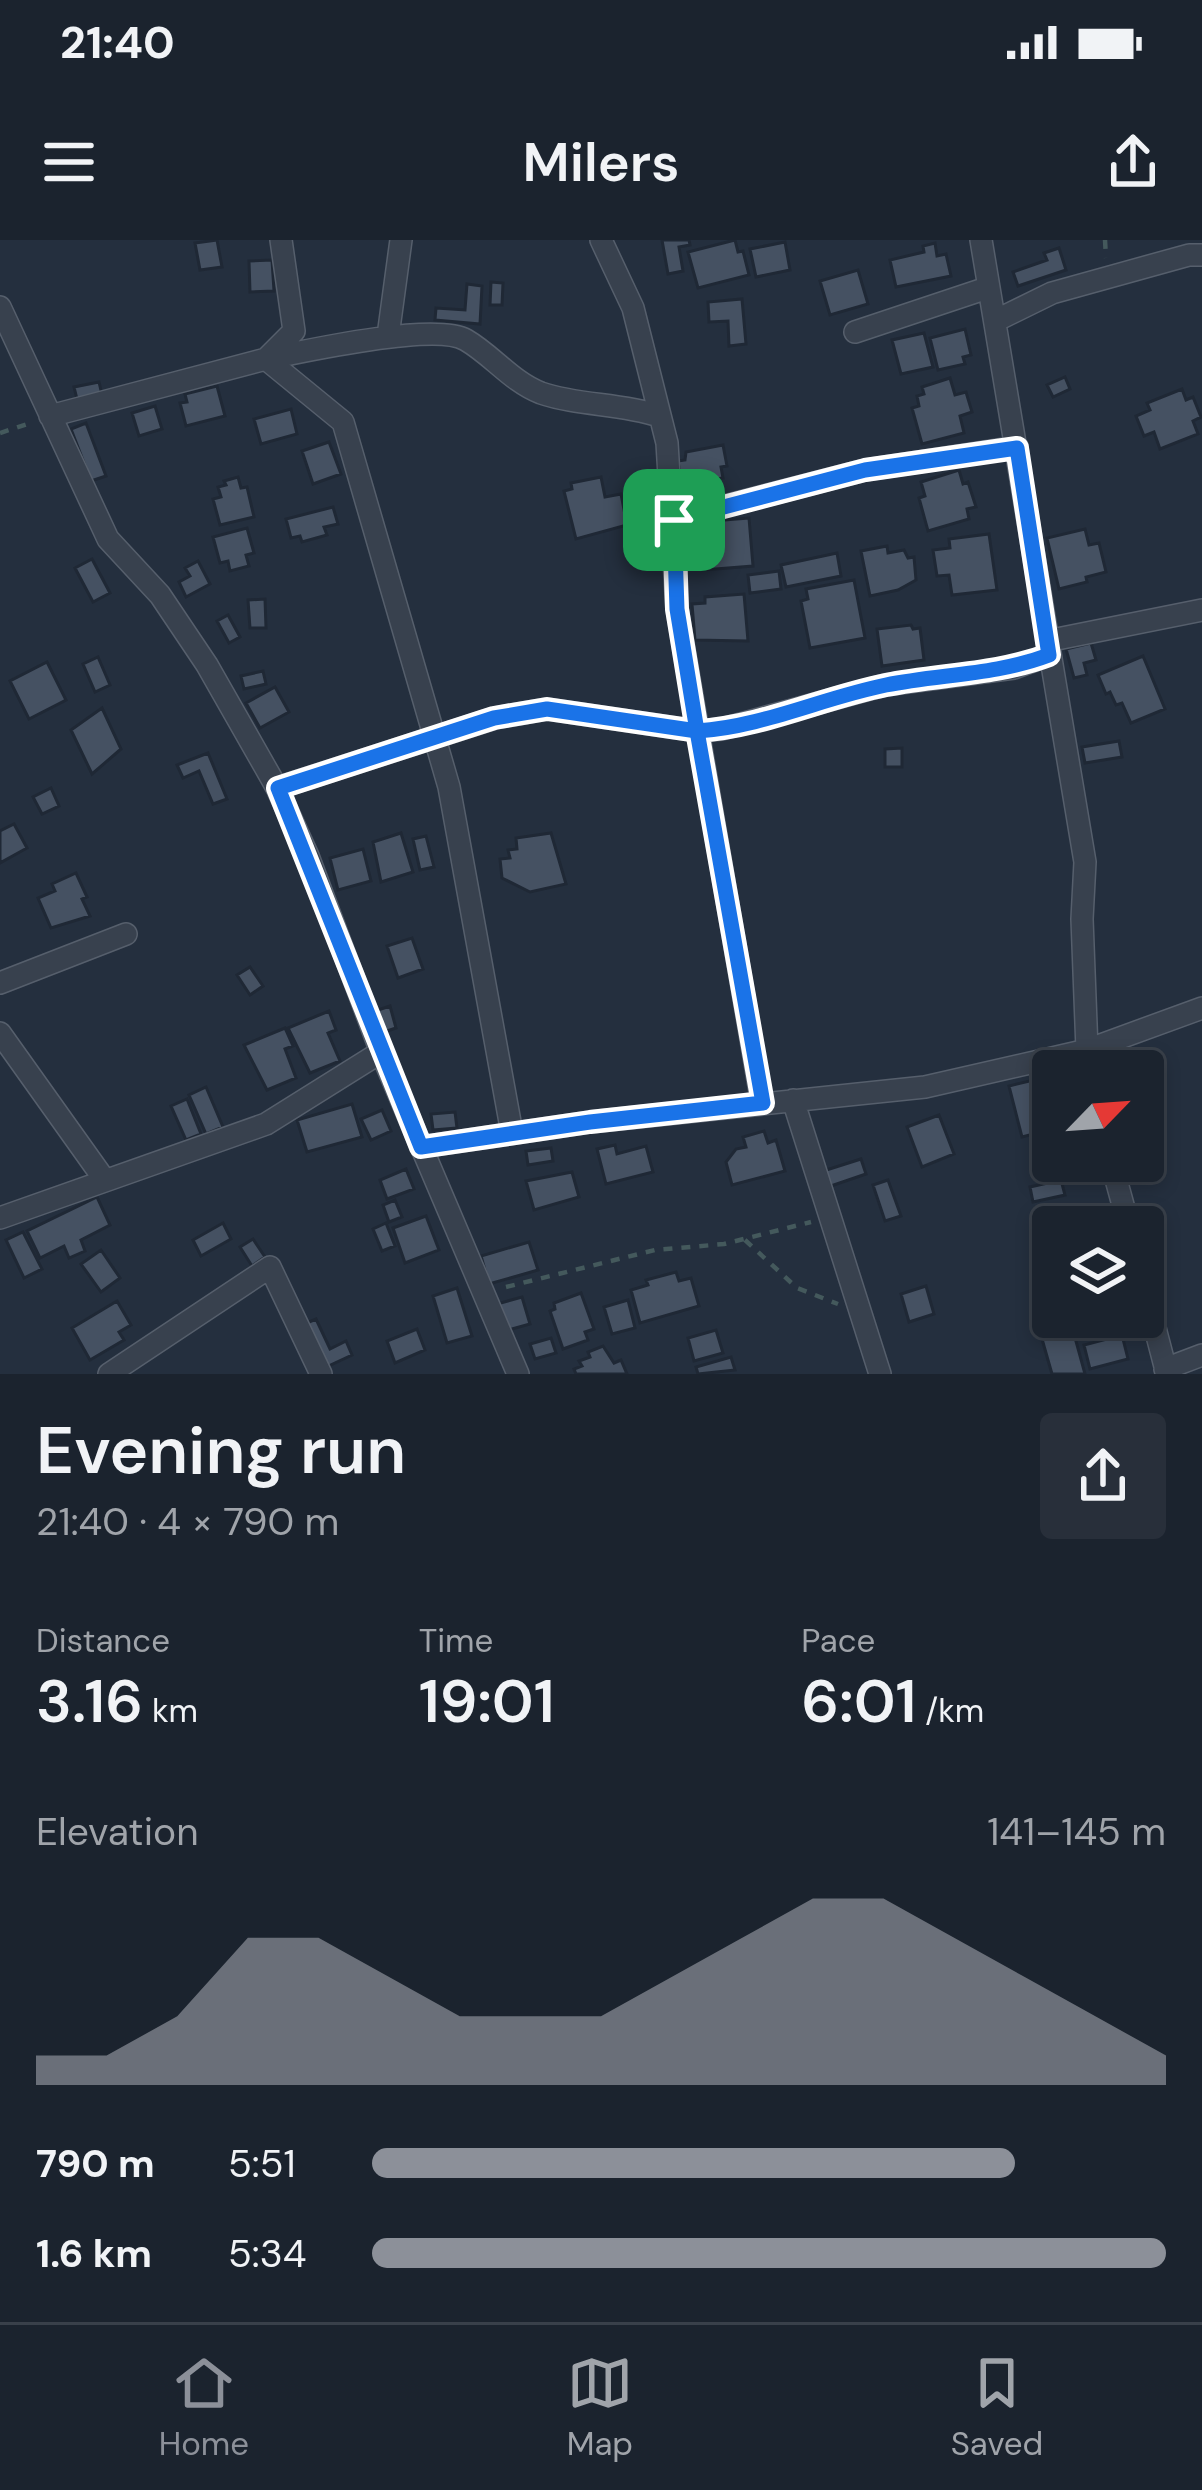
<!DOCTYPE html>
<meta charset="utf-8">
<style>
:root{--surface:#1b232e;--page:#282f3a;--text:#f1f3f6;--muted:#a0a4aa;--line:#39404a;--accent:#8c9099}
body{margin:0;font-family:"DM Sans",sans-serif;background:var(--page);color:var(--text);height:100vh;display:flex;flex-direction:column;font-size:45px;white-space:nowrap}
*{box-sizing:border-box;margin:0}
p{font-size:39px;color:var(--muted)}
.icon{flex:none;width:66px;height:66px;fill:none;stroke:currentColor;stroke-width:2;stroke-linecap:round;stroke-linejoin:round}
.map{position:relative;height:1134px;overflow:hidden}
.drawer{display:flex;flex-direction:column;background:var(--surface);flex:1}
.drawer>*{flex:none}
.needle{width:78px;rotate:65deg}
.fabs{position:absolute;left:1032px;top:810px;display:grid;gap:24px}
.fabs a{display:grid;place-items:center;width:132px;height:132px;border-radius:12px;background:var(--surface);box-shadow:0 6px 18px #0003,0 0 0 3px var(--line);font-size:60px}
.pin{position:absolute;display:grid;place-items:center;width:102px;height:102px;color:#fff;margin:-51px;border-radius:24px;box-shadow:0 6px 18px #0006}
.round{display:grid;place-items:center;flex:none;width:126px;height:126px;border-radius:12px;background:var(--page)}
.overview{display:flex;align-items:center;justify-content:space-between;height:204px;padding:0 36px}
h1{font-size:66px;font-weight:600;line-height:90px}
.metrics{display:grid;grid-template-columns:repeat(3,1fr);gap:18px;height:204px;padding:12px 36px}
.metrics div{display:grid;align-content:center}
.metrics b{font-size:60px;font-weight:600}
.metrics small{font-size:33px;font-weight:400}
.metrics p{font-size:33px}
.chart{height:336px;padding:24px 36px}
.chart p{display:flex;justify-content:space-between}
.chart svg{width:100%;height:216px;margin-top:12px;fill:var(--accent);opacity:.7}
ul{padding:0 36px;list-style:none;font-size:39px}
li{display:grid;grid-template-columns:192px 144px 1fr;align-items:center;height:90px}
li i{height:30px;border-radius:15px;background:var(--accent)}
.status{display:flex;justify-content:space-between;align-items:center;height:84px;padding:0 60px;background:var(--surface);direction:ltr}
.status svg{height:33px;fill:currentColor}
header{display:flex;justify-content:space-between;align-items:center;height:156px;padding:0 36px;background:var(--surface);font-size:54px;font-weight:600}
.tabs{display:flex;justify-content:space-around;align-items:center;height:168px;border-top:3px solid var(--line);background:var(--surface);font-size:33px;color:var(--muted)}
.tabs a{display:grid;justify-items:center;gap:6px}
.tabs .current{color:var(--accent)}
.map>svg:first-child{display:block}
.building{fill:#455162;stroke:#1f2835;stroke-width:3}
.lines{fill:none;stroke-linecap:round;stroke-linejoin:round}
.street-casing{stroke:#565f6c;stroke-width:24}
.path{stroke:#44595c;stroke-width:4.5;stroke-dasharray:9 9;stroke-linecap:butt}
.street{stroke:#38414e;stroke-width:21}
.route-casing{stroke:#fff;stroke-width:24}
.route{stroke:#1a73e8;stroke-width:15}
</style>
<div class="status"><b>21:40</b><svg viewBox="0 0 49 12"><path d="M0 12V9h3v3zM5 12V6h3v6zM10 12V3h3v9zM15 12V0h3v12zM26 1h20v11H26zM47 4h2v5h-2z"/></svg></div>
<header><svg class="icon" aria-label="menu" viewBox="0 0 24 24"><path d="M4 6h16M4 12h16M4 18h16"/></svg>Milers<svg class="icon" aria-label="share" viewBox="0 0 24 24"><path d="M12 15V3M7 8l5-5 5 5M5 13v7h14v-7"/></svg></header>
<div class="map">
<svg width="1202" height="1134" viewBox="0 0 1202 1134">
<rect width="100%" height="100%" fill="#242f3e"/>
<!-- building -->
<path class="building" d="M217,0L222,27L200,30L195,3Z
M662,0H689L690,5L679,7L683,31L668,34Z
M735,0L738,12L743,11L749,35L698,48L688,12Z
M785,2L790,30L756,37L750,9Z
M935,3L937,16L946,14L951,36L896,47L890,20L924,12L923,6Z
M1059,8L1066,30L1018,46L1013,32L1047,20L1044,13Z
M272,20L274,51L250,52L249,21Z
M858,30L868,64L830,75L820,41Z
M491,42L503,43L502,65H490Z
M467,44L482,46L480,84L435,80L436,68L465,70Z
M742,59L746,104L729,106L728,81L709,82L708,62Z
M965,89L971,115L963,117L965,124L938,130L930,98Z
M924,93L933,127L901,134L892,100Z
M1065,137L1070,149L1053,157L1047,145Z
M950,138L955,155L966,152L972,172L960,176L964,193L922,204L912,168L919,166L917,156L924,154L922,147Z
M99,142L102,155L77,159L74,147Z
M217,146L225,176L186,186L180,163L187,162L185,154Z
M1182,149L1186,160L1193,157L1201,177L1193,181L1198,194L1160,209L1154,192L1144,196L1136,176L1150,170L1147,163Z
M155,166L162,189L139,196L132,173Z
M291,169L297,194L261,204L254,179Z
M86,183L106,236L91,241L71,189Z
M329,202L341,234L313,244L302,211Z
M723,205L727,226L721,227L723,238L698,242L699,250L684,253L678,221L685,220L686,212Z
M959,230L963,244L968,242L976,267L967,269L969,279L928,291L919,258L925,256L921,242Z
M238,237L241,248L247,247L254,277L220,285L213,259L221,257L218,247L226,245L224,241Z
M601,237L605,257L621,254L627,285L576,299L564,251L572,249L571,243Z
M333,267L338,284L324,287L327,295L302,302L300,296L291,298L286,279Z
M749,278L753,326L703,330V324H695V317L683,312L681,289H687V283Z
M247,288L254,313L246,315L249,326L230,331L228,321L220,323L213,297Z
M1085,289L1089,305L1099,303L1106,332L1086,337L1087,342L1059,349L1047,298Z
M989,294L997,350L952,355L949,335L937,336L933,310L950,308L949,299Z
M887,306L888,313L904,310L908,318L914,317L916,340L898,350L870,356L861,311Z
M837,313L841,336L786,347L781,325Z
M92,319L110,353L93,362L75,328Z
M198,321L210,344L186,357L179,342L190,336L185,328Z
M779,331L781,349L750,353L748,335Z
M854,340L865,398L810,408L801,361L808,359L806,349Z
M744,354L748,401L695,400L692,364L705,363V357Z
M265,359L266,388H250L248,360Z
M228,375L240,397L229,403L217,381Z
M911,385L913,389L920,388L924,420L882,426L877,389Z
M1091,403L1096,420L1084,423L1087,435L1074,438L1066,409Z
M1143,416L1165,469L1131,483L1122,463L1116,465L1110,452L1106,454L1098,435Z
M98,417L110,445L95,452L83,424Z
M47,422L66,460L29,479L10,441Z
M263,431L266,444L244,449L241,436Z
M275,447L289,472L260,488L246,463Z
M102,468L121,509L92,534L71,490Z
M1119,501L1122,517L1085,523L1082,507Z
M902,508V527H885V509Z
M208,513L227,559L213,564L199,531L183,538L177,525Z
M51,548L59,566L42,574L33,557Z
M14,584L27,608L0,623V591Z
M401,593L413,632L381,642L373,602Z
M551,593L566,644L530,652L502,638L500,619L510,618L508,610L517,609L516,598Z
M426,596L434,627L420,630L413,599Z
M363,609L371,641L338,650L330,618Z
M76,633L87,657L82,659L90,676L51,688L38,658L55,651L52,644Z
M412,698L423,729L398,738L387,706Z
M250,727L263,746L250,755L237,735Z
M390,766L396,788L384,792L378,770Z
M329,771L336,790L328,793L340,821L310,833L288,788Z
M285,788L293,806L285,809L296,838L267,850L244,805Z
M1042,838L1046,854L1051,853L1053,860V889L1022,897L1009,846Z
M206,847L223,887L206,894L189,855Z
M187,859L201,894L186,900L171,866Z
M352,864L362,897L307,912L297,880Z
M382,870L391,891L371,900L361,879Z
M455,872L457,888L433,890L431,874Z
M939,875L954,914L922,927L907,887Z
M764,891L768,903L776,900L785,931L732,945L726,922L736,909L746,907L743,897Z
M615,905L617,914L646,906L653,932L606,944L597,909Z
M551,908L553,921L528,925L526,911Z
M861,919L866,934L825,948L820,932Z
M406,929L414,949L387,959L380,940Z
M572,932L579,957L534,970L526,941Z
M888,940L901,976L885,981L873,945Z
M1061,940L1065,955L1033,962L1030,947Z
M97,957L110,985L81,1000L85,1011L69,1018L64,1006L40,1018L27,991Z
M395,960L402,977L389,982L383,965Z
M1073,973L1077,987H1053V1010L1045,982Z
M426,976L439,1010L405,1023L393,988Z
M223,983L231,999L201,1016L193,1000Z
M386,983L395,1006L382,1011L373,989Z
M23,992L42,1029L24,1038L6,1000Z
M253,999L265,1017L252,1026L240,1007Z
M529,1002L538,1030L489,1044L481,1016Z
M101,1010L120,1038L101,1052L81,1024Z
M676,1032L679,1041L691,1038L699,1066L640,1083L631,1050L648,1045L646,1040Z
M926,1046L934,1074L909,1082L901,1054Z
M457,1048L472,1096L447,1103L433,1056Z
M581,1053L594,1089L585,1092L588,1100L563,1109L550,1071L555,1069L554,1063Z
M522,1057L530,1084L505,1091L497,1064Z
M628,1060L635,1088L612,1094L604,1067Z
M117,1061L131,1085L119,1092L124,1100L90,1120L72,1088Z
M316,1079L330,1109L346,1101L352,1115L322,1129L302,1085Z
M1071,1083L1085,1134H1052L1040,1092Z
M417,1089L425,1110L395,1123L387,1101Z
M716,1090L723,1113L694,1121L688,1098Z
M1122,1095L1128,1119L1090,1129L1084,1105Z
M551,1098L556,1113L535,1119L530,1104Z
M603,1106L614,1123L621,1120L627,1134H576L574,1129L582,1126L579,1121L590,1117L588,1112Z
M731,1117L735,1130L698,1134L696,1127Z"/>
<g class="lines">
<defs>
<path id="street" d="M281,0L294,91L266,119C305,111 435,82 466,100C492,115 512,142 541,153C579,166 620,163 659,176
M601,0L633,68L667,203L677,369L762,863
M981,0L1085,622L1082,679L1087,810L1091,831
M0,67L108,299L160,355L207,425L277,548L308,616L381,812L518,1134
M995,81L1052,53L1189,15H1202
M855,92L987,48
M388,96L401,0
M50,176L266,119L343,182L449,547L512,893
M674,279L865,230L1017,207
M1047,401L1202,370
M277,548L495,478L547,469L697,491L722,489L885,445L1014,428L1049,415
M0,743L126,694
M0,793L104,939
M793,860L880,1134
M421,907L590,882L925,847L1087,810L1202,768
M1111,921L1129,987
M0,978L266,884L381,812
M1143,1042L1167,1134
M1165,1129L1202,1115
M109,1134L270,1027L321,1134"/>
</defs>
<!-- street casing -->
<use href="#street" class="street-casing"/>
<!-- path -->
<path class="path" d="M1105,0L1106,18
M0,193L34,182
M745,1000L797,1048L838,1064
M506,1047L655,1010L724,1004L811,982"/>
<!-- street -->
<use href="#street" class="street"/>
</g>
<g class="lines">
<defs>
<path id="route" d="M674,280L677,369L697,491L547,469L494,478L278,548L421,907L590,882L763,863L697,491C762,487 822,458 886,445C941,434 996,435 1049,415L1017,208L865,230L674,280"/>
</defs>
<!-- route casing -->
<use href="#route" class="route-casing"/>
<!-- route -->
<use href="#route" class="route"/>
</g>
</svg>
<div class="fabs">
<a><svg class="needle" viewBox="-14 -14 28 28"><path d="M0-13l5 13h-10z" fill="#e53935"/><path d="M0 13l5-13h-10z" fill="#a0a4aa"/></svg></a>
<a><svg class="icon" aria-label="layers" viewBox="0 0 24 24"><path d="M12 4l9 5-9 5-9-5zM3 14l9 5 9-5"/></svg></a>
</div>
<div class="pin" style="left:674px;top:280px;background:#1e9e55"><svg class="icon" aria-label="arrive" viewBox="0 0 24 24"><path d="M6 21V4h12l-3 4 3 4H6"/></svg></div>
</div>
<section class="drawer">
<div class="overview"><div><h1>Evening run</h1><p>21:40 · 4 × 790 m</p></div><a class="round"><svg class="icon" aria-label="share" viewBox="0 0 24 24"><path d="M12 15V3M7 8l5-5 5 5M5 13v7h14v-7"/></svg></a></div>
<div class="metrics">
<div><p>Distance</p><b>3.16<small> km</small></b></div>
<div><p>Time</p><b>19:01</b></div>
<div><p>Pace</p><b>6:01<small> /km</small></b></div>
</div>
<div class="chart"><p><span>Elevation</span>141–145 m</p>
<svg viewBox="0 0 160 44" preserveAspectRatio="none"><path d="M0 44V38L10 38L20 30L30 14L40 14L50 22L60 30L70 30L80 30L90 22L100 14L110 6L120 6L130 14L140 22L150 30L160 38V44z"/></svg>
</div>
<ul>
<li><b>790 m</b>5:51<i style="width:81%"></i></li>
<li><b>1.6 km</b>5:34<i style="width:100%"></i></li>
</ul>
</section>
<nav class="tabs">
<a class="current"><svg class="icon" aria-label="home" viewBox="0 0 24 24"><path d="M3 11l9-7 9 7M6 9v11h12V9"/></svg>Home</a>
<a><svg class="icon" aria-label="map" viewBox="0 0 24 24"><path d="M3 6l6-2 6 2 6-2v14l-6 2-6-2-6 2zM9 4v14M15 6v14"/></svg>Map</a>
<a><svg class="icon" aria-label="saved" viewBox="0 0 24 24"><path d="M7 4h10v16l-5-4-5 4z"/></svg>Saved</a>
</nav>
